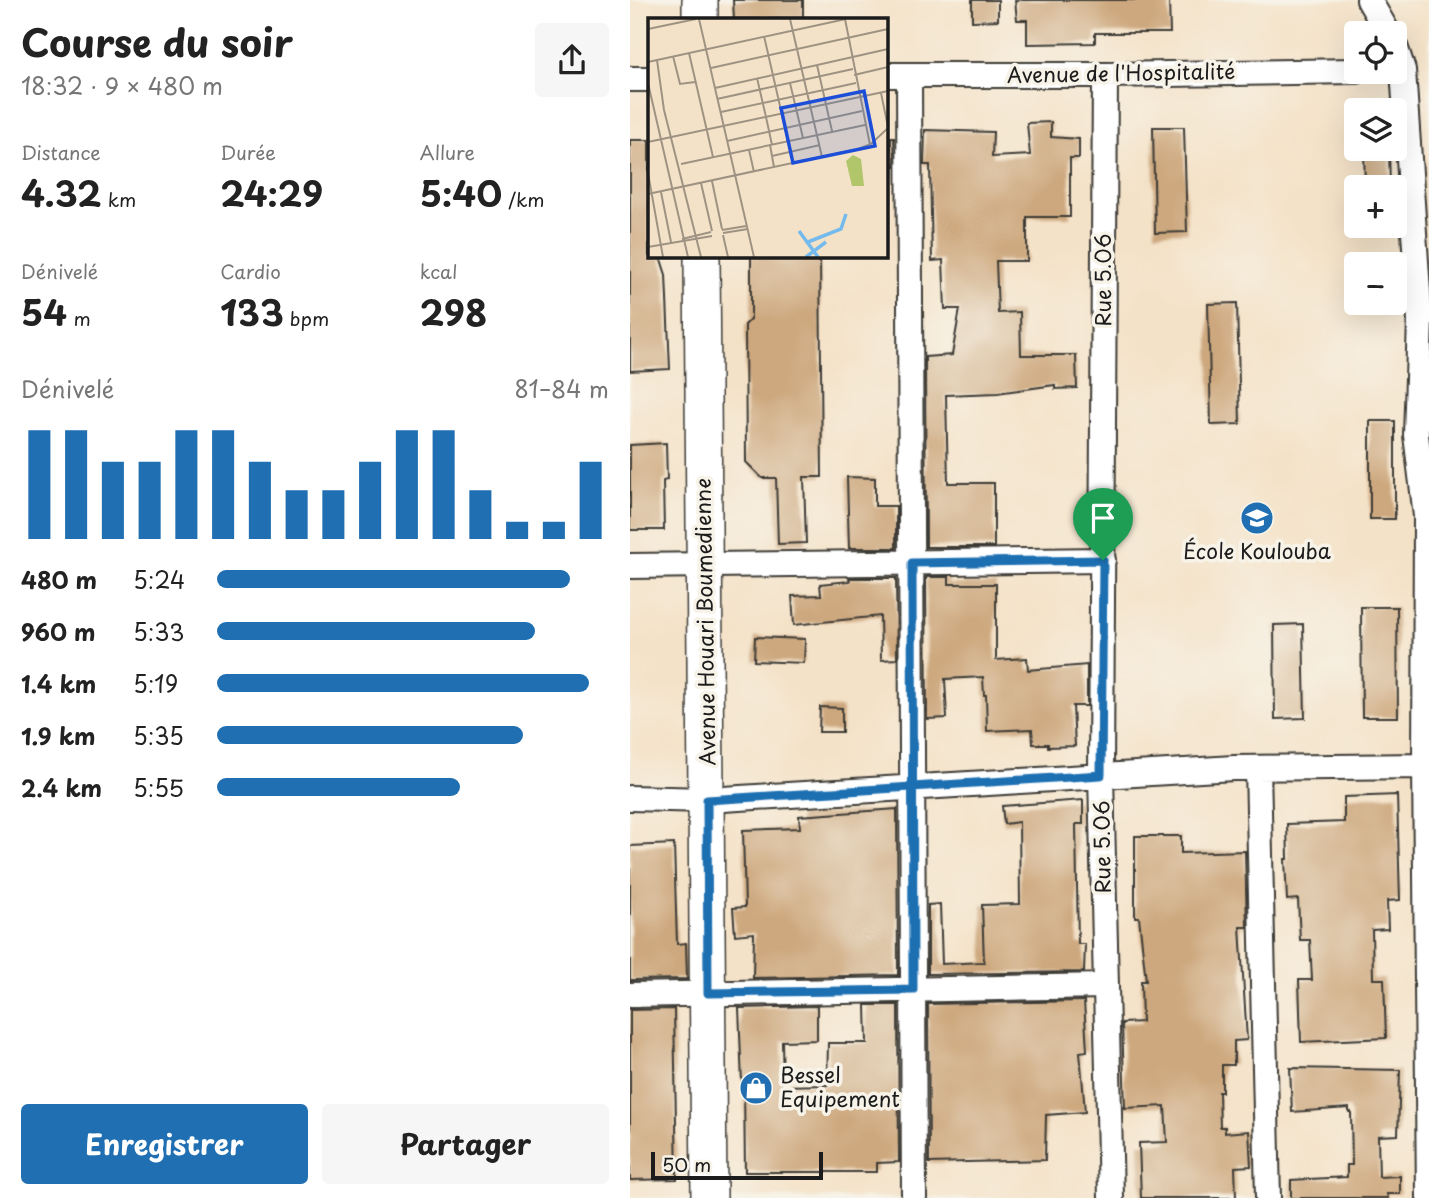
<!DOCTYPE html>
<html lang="fr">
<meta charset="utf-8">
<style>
:root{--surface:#fff;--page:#f6f6f6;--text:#222;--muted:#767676;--accent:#1f6fb2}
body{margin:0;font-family:"Playpen Sans",sans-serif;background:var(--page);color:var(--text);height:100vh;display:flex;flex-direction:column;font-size:26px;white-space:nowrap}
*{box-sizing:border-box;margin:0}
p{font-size:23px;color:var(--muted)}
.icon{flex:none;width:38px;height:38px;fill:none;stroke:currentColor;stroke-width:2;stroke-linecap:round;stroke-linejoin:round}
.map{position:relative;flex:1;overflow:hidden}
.sheet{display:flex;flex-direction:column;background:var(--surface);width:630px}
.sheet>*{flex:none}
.tools{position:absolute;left:714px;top:21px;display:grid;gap:14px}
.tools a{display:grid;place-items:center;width:63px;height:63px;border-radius:7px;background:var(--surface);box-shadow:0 7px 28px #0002;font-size:35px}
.scale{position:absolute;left:21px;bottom:18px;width:172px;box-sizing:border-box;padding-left:7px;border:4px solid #1c1c1c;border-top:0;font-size:19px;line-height:24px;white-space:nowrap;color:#1c1c1c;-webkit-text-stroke:5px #f7f3e8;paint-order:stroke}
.pin{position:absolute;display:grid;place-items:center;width:60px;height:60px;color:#fff;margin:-72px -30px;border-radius:50% 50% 50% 0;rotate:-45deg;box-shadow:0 0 7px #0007}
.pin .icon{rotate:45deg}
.round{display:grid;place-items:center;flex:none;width:74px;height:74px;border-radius:7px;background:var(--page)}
.head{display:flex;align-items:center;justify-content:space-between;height:119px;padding:0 21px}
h1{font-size:38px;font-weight:700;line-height:52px}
.figures{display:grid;grid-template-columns:repeat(3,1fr);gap:10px;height:119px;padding:7px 21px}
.figures div{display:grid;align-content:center}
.figures b{font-size:35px;font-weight:700}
.figures small{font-size:19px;font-weight:400}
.figures p{font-size:19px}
.chart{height:196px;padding:14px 21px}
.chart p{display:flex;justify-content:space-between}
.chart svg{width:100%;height:126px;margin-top:7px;stroke:var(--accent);stroke-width:6}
.action{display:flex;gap:14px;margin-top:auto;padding:14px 21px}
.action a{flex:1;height:80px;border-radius:7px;background:var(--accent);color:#fff;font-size:28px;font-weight:700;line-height:80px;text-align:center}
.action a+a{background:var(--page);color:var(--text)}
ul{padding:0 21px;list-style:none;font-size:23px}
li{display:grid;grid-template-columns:112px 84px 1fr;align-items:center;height:52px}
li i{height:18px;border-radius:9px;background:var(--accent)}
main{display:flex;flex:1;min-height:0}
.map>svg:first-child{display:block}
.building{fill:#cda87e}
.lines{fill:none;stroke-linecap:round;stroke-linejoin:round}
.street-casing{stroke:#3c3a36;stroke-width:28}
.secondary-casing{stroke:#3c3a36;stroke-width:38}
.street{stroke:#fff;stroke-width:24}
.secondary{stroke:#fff;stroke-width:35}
.route-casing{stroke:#fff;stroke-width:14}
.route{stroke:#1f6fb2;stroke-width:9}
.labels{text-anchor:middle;stroke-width:7;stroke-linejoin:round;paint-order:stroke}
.street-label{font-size:21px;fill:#1c1c1c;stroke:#f7f3e8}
.poi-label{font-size:21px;fill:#1c1c1c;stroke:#f7f3e8}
.inset-river{fill:none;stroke:#75baec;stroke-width:3.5}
.inset-road{fill:none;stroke:#9e9383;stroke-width:2}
.view{fill:#1d4ed8;fill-opacity:0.15;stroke:#1d4ed8;stroke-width:3.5}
.inset-edge{fill:none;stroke:#1c1c1c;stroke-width:3.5}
</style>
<main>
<section class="sheet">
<div class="head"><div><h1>Course du soir</h1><p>18:32 · 9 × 480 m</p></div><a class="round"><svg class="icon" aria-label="share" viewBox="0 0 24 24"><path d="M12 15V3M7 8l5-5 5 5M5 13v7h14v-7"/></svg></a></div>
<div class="figures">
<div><p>Distance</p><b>4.32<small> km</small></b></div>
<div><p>Durée</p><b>24:29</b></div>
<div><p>Allure</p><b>5:40<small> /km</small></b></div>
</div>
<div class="figures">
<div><p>Dénivelé</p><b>54<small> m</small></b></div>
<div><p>Cardio</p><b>133<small> bpm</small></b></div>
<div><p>kcal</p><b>298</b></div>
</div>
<div class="chart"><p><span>Dénivelé</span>81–84 m</p>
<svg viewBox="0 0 160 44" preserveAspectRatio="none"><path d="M5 44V6M15 44V6M25 44V17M35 44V17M45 44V6M55 44V6M65 44V17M75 44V27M85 44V27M95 44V17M105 44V6M115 44V6M125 44V27M135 44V38M145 44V38M155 44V17"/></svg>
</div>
<ul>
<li><b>480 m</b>5:24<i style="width:90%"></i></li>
<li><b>960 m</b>5:33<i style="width:81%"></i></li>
<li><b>1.4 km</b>5:19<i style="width:95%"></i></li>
<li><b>1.9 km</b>5:35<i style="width:78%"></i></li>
<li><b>2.4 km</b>5:55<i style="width:62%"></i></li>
</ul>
<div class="action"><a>Enregistrer</a><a>Partager</a></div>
</section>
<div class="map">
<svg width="799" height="1198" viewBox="0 0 799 1198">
<rect width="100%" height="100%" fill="#f7f3e8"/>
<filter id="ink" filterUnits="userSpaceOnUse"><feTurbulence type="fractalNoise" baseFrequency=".0143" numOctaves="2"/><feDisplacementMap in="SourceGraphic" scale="14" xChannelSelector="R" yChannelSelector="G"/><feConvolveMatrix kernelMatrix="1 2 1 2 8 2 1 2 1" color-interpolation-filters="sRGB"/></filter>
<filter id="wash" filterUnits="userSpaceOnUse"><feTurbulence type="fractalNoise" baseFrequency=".00686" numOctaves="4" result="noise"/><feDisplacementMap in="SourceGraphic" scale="28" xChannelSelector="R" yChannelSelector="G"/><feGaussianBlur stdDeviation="1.57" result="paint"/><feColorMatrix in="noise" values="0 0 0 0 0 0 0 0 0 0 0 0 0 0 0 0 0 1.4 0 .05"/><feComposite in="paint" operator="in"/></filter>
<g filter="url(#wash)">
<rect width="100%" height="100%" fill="#f4e2c8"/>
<g id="blocks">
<!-- building -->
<path class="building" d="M103,0H173V19H104Z
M342,0H368V20L342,21Z
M385,0H539L540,33H465V43L397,44V20H387Z
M421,122V137L449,139V158H440V217H397V261H366L368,313L390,312L391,355H446L447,388L425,389V385L367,393L316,395L318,483H364V547H296L295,357L322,355L330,309H315L313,260L302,261L300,165H294L295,130L363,132L362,157L400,155L397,123Z
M523,127H554L557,232L525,233Z
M261,137H264L265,166H261Z
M0,140H19V256H30L36,275L40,369L0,371Z
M734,149H759L760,187H735Z
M121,256H190L192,477H174L176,543L148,544L146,478H132L116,462L115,325L121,319Z
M607,303L610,424L581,425L578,304Z
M740,421H765V519H740Z
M36,443L37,480L33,481L34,530H0V445Z
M217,477L245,478V506H266V548H219Z
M296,577H319V584H366V660L397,658L398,670L457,665V706H443L445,746L418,747V744H403L402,729L357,731L356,695H354L353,677L315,679L317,718L297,719Z
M219,578H266L267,659L251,660L250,616L164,625L162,596L191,595L190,584L220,581Z
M731,607H767L768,717H732Z
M673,624L675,718L645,719L644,625Z
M125,637L175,639L174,663L124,661Z
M190,707L212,708V732H189Z
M767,795L770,900L757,901L758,929L742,930L743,979H754L756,1038L671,1042L669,980H682L680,940H670L668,899L657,900L655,859H658L657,824L714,822V797Z
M453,800V824H446L448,944H455L454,972L298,974V905L310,904L312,964L354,962L352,905L390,904L389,822L374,824L372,806Z
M267,809L268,975L123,978L124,933L105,935L103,908L115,907L113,830L170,828L169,816Z
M505,836H551V853L615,851L617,927H610L617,1040L604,1041V1065H592V1092H589L590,1127H595V1133L619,1131L621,1166L605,1167L606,1198H511L509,1143L537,1142L535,1106L495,1108L492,1023L512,1022L511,981H516L509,917H505Z
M44,844L47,944L56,943L57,979L0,980V846Z
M454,1001L457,1051L450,1052L455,1112L416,1115L415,1160L299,1163L298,1004Z
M236,1005H268L269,1162L247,1163V1172H115L114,1083H112L109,1008L187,1006V1040L152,1041L153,1086L197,1085L198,1043H237Z
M44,1009L47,1179L0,1180V1010Z
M660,1068L770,1070L768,1135L748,1136L749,1177L770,1176V1194H757L758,1198H661V1180L717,1177V1165H722L721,1112H719V1108L662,1112Z"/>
</g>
</g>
<g filter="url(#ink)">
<use href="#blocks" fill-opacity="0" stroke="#3c3a36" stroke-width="2"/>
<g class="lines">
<defs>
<path id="street" d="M739,0L758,33
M765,46L773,70L790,321L786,435L796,516L795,766L799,1198
M256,75H475L726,71
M279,75L284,1198
M475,75L471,775L481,1198
M0,79H19
M0,566L473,560
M628,768L638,1198
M0,798L77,800L604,768L795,766
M0,995L476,986"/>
<path id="secondary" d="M70,0V19
M72,256L79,1198"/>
</defs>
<!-- street casing -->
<use href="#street" class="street-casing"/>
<!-- secondary casing -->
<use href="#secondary" class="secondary-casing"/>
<!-- street -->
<use href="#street" class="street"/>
<!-- secondary -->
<use href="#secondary" class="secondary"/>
</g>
</g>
<g class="lines" filter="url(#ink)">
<defs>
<path id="route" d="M473,560L471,775L77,800L78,993L283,990L282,563L473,560"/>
</defs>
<!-- route casing -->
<use href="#route" class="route-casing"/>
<!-- route -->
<use href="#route" class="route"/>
</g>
<!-- icons -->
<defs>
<symbol id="school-disc" viewBox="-11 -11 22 22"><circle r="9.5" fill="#1f6fb2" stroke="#f7f3e8"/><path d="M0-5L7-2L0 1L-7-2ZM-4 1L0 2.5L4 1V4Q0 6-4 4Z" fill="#fff"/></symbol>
<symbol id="shop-disc" viewBox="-11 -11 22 22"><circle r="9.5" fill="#1f6fb2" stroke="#f7f3e8"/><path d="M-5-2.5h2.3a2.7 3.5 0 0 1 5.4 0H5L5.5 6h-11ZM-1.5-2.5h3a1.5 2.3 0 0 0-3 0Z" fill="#fff"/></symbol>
</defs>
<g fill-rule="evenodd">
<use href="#school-disc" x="608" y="499" width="38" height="38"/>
<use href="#shop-disc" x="107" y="1069" width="38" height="38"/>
</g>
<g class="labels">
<!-- street labels -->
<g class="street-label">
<text transform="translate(491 74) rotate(-1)" y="7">Avenue de l'Hospitalité</text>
<text transform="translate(474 280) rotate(-90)" y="7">Rue 5.06</text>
<text transform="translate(76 622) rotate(-91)" y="7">Avenue Houari Boumedienne</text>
<text transform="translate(473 847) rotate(-91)" y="7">Rue 5.06</text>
</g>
<!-- poi labels -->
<g class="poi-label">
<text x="627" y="559">École Koulouba</text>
<text x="150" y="1083" text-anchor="start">Bessel<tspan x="150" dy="24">Equipement</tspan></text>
</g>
</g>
<!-- overview -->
<g transform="translate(18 18)">
<rect width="240" height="240" fill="#f4e2c8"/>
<path d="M205,137L213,141L216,168H204L198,143Z" fill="#b1c66b"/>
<path class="inset-river" d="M151,213L170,239M160,224L193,211L198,196M158,239L178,224"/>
<path class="inset-road" d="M51,1L106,239M142,1L174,139M197,1L222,127M0,11L48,1M116,18L140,123M41,35L65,139M25,38L32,66L47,64M9,42L16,92L53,239M0,44L198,1M169,47L184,113M63,50L240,11M206,57L240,49M109,60L118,99M0,65L40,239M142,65L155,120M67,70L240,31M233,75L240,109M69,81L205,51M73,94L208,65M118,99L124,127M79,123L214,93M0,124L240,73M122,127L126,149M101,132L106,154M124,138L172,127M33,146L217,107M0,155L15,239M64,163L74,211M53,165L64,213M13,174L23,224M0,176L210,131L223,126L240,110M74,212L98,208M75,215L100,211M75,217L80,239M34,221L63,214M0,229L64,218"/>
<path class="view" d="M216,73L227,128L145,145L133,90Z"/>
<rect width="240" height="240" class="inset-edge"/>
</g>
</svg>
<div class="tools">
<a><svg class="icon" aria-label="locate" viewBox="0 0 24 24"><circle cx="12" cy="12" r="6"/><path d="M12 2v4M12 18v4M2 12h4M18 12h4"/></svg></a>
<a><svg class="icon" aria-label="layers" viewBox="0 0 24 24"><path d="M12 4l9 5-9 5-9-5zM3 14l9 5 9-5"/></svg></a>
<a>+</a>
<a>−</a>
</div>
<div class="scale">50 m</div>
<div class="pin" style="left:473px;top:560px;background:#1e9e55"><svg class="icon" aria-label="arrive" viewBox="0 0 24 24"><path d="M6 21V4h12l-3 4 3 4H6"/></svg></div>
</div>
</main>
